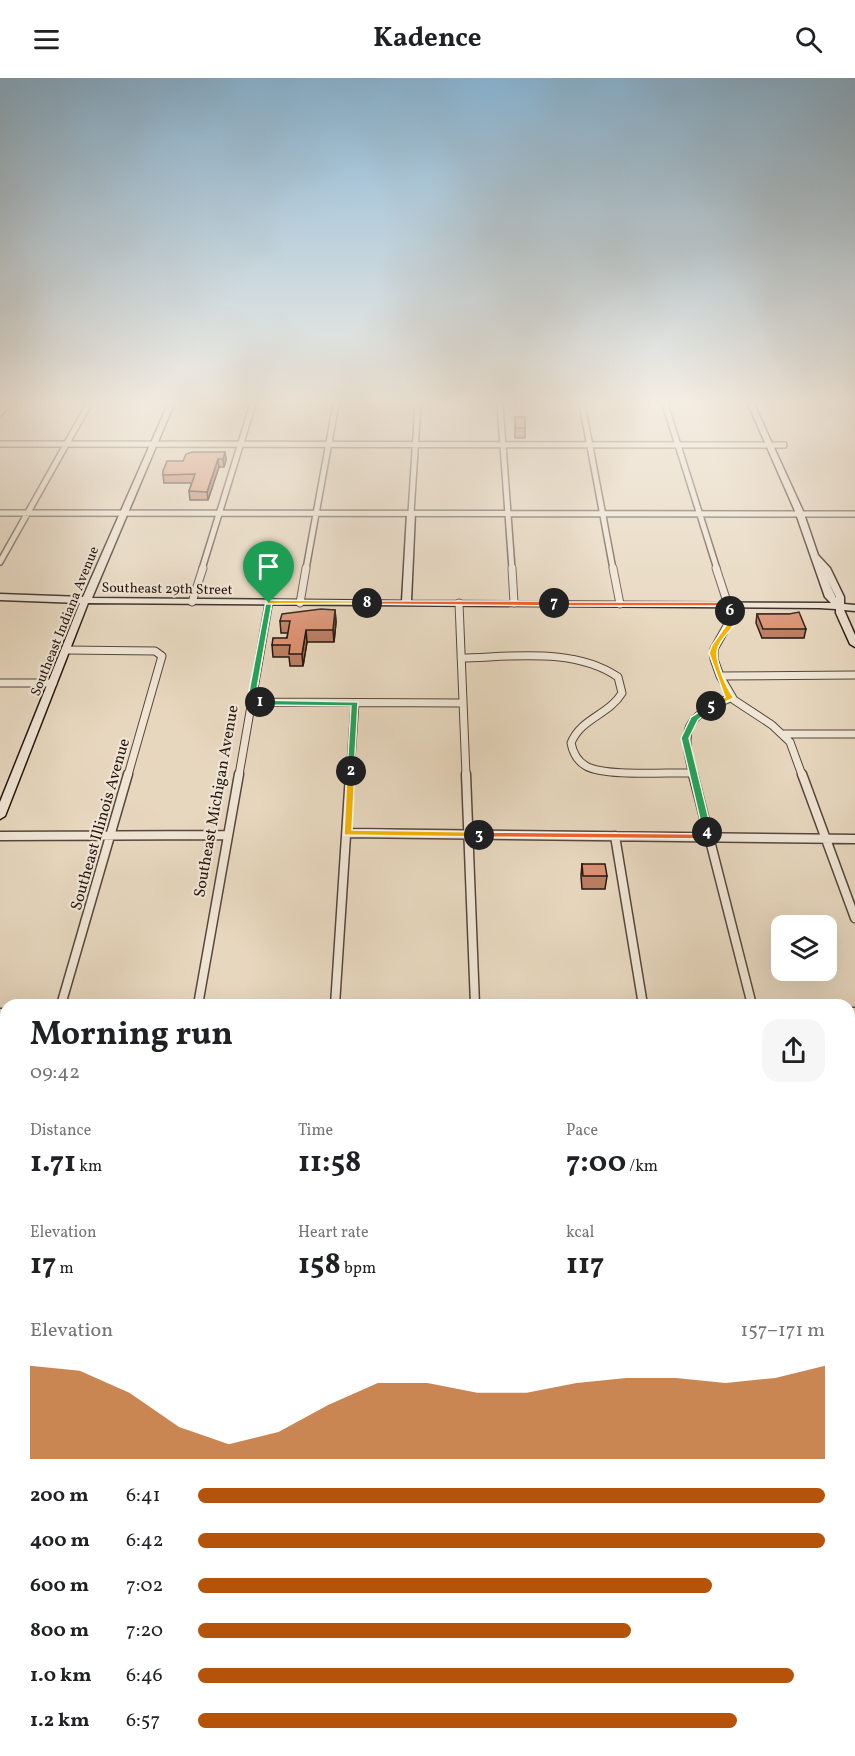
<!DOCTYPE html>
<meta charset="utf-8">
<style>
:root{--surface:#fff;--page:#f6f6f6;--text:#202124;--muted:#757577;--accent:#b45309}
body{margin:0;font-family:Vollkorn,serif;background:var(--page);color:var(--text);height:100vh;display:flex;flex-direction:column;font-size:22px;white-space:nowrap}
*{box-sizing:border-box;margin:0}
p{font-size:20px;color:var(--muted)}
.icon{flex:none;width:33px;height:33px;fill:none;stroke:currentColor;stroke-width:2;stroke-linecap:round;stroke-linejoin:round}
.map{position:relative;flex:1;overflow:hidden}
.drawer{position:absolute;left:0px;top:921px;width:855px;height:758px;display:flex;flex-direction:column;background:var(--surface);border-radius:18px 18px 0 0;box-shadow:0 6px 24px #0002}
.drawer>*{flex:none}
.buttons{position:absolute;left:771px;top:837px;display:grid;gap:12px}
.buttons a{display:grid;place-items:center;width:66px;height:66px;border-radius:12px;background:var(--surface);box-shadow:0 6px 24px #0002;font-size:30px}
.pin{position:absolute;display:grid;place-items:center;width:51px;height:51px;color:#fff;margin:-62px -26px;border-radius:50% 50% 50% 0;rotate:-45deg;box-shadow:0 0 6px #0007}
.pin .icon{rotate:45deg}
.km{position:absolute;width:30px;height:30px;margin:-15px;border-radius:50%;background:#222;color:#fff;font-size:16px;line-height:30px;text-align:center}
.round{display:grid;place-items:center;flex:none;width:63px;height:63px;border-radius:18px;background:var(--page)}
.headline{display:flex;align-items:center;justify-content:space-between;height:102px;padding:0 30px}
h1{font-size:33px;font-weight:700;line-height:45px}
.metrics{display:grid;grid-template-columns:repeat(3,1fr);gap:9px;height:102px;padding:6px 30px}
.metrics div{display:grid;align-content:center}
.metrics b{font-size:30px;font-weight:700}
.metrics small{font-size:16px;font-weight:400}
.metrics p{font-size:16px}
.chart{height:168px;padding:12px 30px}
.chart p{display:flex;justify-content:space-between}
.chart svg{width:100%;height:108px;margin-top:6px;fill:var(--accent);opacity:.7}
ul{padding:0 30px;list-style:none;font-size:20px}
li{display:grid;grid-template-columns:96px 72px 1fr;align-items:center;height:45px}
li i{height:15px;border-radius:8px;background:var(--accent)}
header{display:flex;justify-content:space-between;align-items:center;height:78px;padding:0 30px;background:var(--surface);font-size:27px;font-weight:700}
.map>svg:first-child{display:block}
.green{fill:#b4be92;stroke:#6e6a52;stroke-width:1.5}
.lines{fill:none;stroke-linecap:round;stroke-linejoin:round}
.street-far4-casing{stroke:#57473c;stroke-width:8}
.street-far3-casing{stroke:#57473c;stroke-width:9}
.street-far2-casing{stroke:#57473c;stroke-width:11}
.street-far1-casing{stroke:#57473c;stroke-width:14}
.street-casing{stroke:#57473c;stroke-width:16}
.secondary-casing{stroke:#271711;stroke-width:3}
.street-far4{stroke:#efe5d5;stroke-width:5}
.street-far3{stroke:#efe5d5;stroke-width:7}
.street-far2{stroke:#efe5d5;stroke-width:8}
.street-far1{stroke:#efe5d5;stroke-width:10}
.street{stroke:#efe5d5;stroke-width:13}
.secondary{fill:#efe5d5;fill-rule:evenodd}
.wall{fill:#bb7d61;stroke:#271711;stroke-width:1.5}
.shaded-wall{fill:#99664f;stroke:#271711;stroke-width:1.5}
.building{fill:#da9171;stroke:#271711;stroke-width:1.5}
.split-1{fill:#22a559;stroke:#fff;stroke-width:1.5}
.split-2{fill:#22a559;stroke:#fff;stroke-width:1.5}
.split-3{fill:#f5b400;stroke:#fff;stroke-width:1.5}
.split-4{fill:#f0652b;stroke:#fff;stroke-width:1.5}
.split-5{fill:#22a559;stroke:#fff;stroke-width:1.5}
.split-6{fill:#f5b400;stroke:#fff;stroke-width:1.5}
.split-7{fill:#f0652b;stroke:#fff;stroke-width:1.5}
.split-8{fill:#f0652b;stroke:#fff;stroke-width:1.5}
.split-9{fill:#f5b400;stroke:#fff;stroke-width:1.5}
.labels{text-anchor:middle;stroke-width:4.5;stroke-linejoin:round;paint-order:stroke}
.far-street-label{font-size:14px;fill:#271711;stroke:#efe5d5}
.street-label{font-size:16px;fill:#271711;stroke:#efe5d5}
</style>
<header><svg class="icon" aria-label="menu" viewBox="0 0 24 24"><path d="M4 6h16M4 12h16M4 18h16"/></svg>Kadence<svg class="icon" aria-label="search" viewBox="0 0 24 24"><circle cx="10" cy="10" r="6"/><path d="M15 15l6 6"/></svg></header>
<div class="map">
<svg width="855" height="1678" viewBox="0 0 855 1678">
<rect width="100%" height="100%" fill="#e7d7be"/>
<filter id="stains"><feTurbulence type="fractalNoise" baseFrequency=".00333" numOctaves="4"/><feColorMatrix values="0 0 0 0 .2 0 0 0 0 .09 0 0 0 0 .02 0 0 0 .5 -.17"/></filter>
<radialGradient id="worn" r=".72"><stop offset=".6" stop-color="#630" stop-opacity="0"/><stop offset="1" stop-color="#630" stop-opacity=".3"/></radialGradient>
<!-- green -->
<path class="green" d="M849,1182H855V1663L845,1678H604V1673L849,1672Z"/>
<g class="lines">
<defs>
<path id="street-far4" d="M500,326L512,491
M582,326L613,491
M665,326L717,491
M0,335L7,326
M0,366L784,367
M0,435L855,436
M411,435L418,326
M0,484L89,326
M202,491L253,326
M306,491L336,326"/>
<path id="street-far3" d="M512,490L514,525
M613,490L620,526
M716,490L732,539L714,571V581L720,598L734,622L772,647L790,664L802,697
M192,524L203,490
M300,525L306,490
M459,525L466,697
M66,572L155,573L162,578L128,697
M461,580C512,579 574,569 618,599L622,615C609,637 581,640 571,665C573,675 577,683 586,688C605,699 668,694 693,695
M720,598L855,597
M0,605H53
M251,624L462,625
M784,656H855
M239,697L269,524
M350,697L355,625
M693,697C681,650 684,640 730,620"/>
<path id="street-far2" d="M466,696L475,927
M693,696L752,927
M802,696L855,840
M347,755L855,761
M0,758L227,757
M615,758L643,927
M61,927L128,696
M198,927L239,696
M335,927L350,696
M849,934H855
M0,935H6"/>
<path id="street-far1" d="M849,1177H855"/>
<path id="street" d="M498,1672V1678
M64,1678L65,1672"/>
<path id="secondary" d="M168,326H174L92,520L402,523L407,435L411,433L415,435L411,523L831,525L825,519L795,433L748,326H754L803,433L818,477L830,490L844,519V526L855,527V533L844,532L855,557V569L850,566L836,535V531L819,530L88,525L5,738L0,741V724L80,525L0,522V516L83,519ZM827,501L836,519V520Z
M0,1546H6V1566H0Z"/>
</defs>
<!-- street-far4 casing -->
<use href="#street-far4" class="street-far4-casing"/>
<!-- street-far3 casing -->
<use href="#street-far3" class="street-far3-casing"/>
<!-- street-far2 casing -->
<use href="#street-far2" class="street-far2-casing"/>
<!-- street-far1 casing -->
<use href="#street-far1" class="street-far1-casing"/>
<!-- street casing -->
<use href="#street" class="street-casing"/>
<!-- secondary casing -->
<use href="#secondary" class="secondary-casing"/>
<!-- street-far4 -->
<use href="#street-far4" class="street-far4"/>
<!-- street-far3 -->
<use href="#street-far3" class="street-far3"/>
<!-- street-far2 -->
<use href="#street-far2" class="street-far2"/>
<!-- street-far1 -->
<use href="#street-far1" class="street-far1"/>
<!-- street -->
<use href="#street" class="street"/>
<!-- secondary -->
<use href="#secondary" class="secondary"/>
</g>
<!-- wall -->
<path class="wall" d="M515,339L525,350V360H515Z
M225,374L226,382L224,389H219L208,422H190L189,413L192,405H164L163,397L183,383Z
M335,532L336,544L334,564H307L303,588H290L289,579H273L272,567L287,560L288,555H281L280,543Z
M757,536H789L806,551L804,560H762L756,545Z
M582,786L607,798L605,811H582L581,798Z"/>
<!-- shaded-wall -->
<path class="shaded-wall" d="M225,374L226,382L224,389L223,381Z
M218,381L219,389L208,422L207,414Z
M335,532L336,544L334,564L333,552Z
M306,552L307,564L303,588L302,576Z
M1,942L5,955L0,972V945Z
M6,1442V1469L0,1493V1466Z"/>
<!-- building -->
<path class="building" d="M515,339H525V350H516Z
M192,374H225L223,381H218L207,414L189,413L195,396L163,397V393L167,383H183L186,376Z
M321,531L335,532L333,552H306L302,576H289L290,567H272L273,560H287L290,543H280L282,536Z
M799,534L806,551H763L757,536H789Z
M582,786H605L607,798H583Z
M0,1430H6V1442L0,1466Z"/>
<!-- sky -->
<linearGradient id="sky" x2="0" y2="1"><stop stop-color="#88b6d6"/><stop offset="0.58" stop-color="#f4ede2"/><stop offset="1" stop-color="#f4ede2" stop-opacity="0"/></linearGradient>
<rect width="855" height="560" fill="url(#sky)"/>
<!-- split-1 -->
<path class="split-1" d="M266,523L272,525L255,622L264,624L251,626L247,624Z"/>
<!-- split-2 -->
<path class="split-2" d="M257,622L358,624L354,694L347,693L351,628L260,627Z"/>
<!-- split-3 -->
<path class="split-3" d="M351,690L355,693L352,752L479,754L484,757L479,759L344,757L347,693Z"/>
<!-- split-4 -->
<path class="split-4" d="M704,752H711L712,761L479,759L475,757L479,754L703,756Z"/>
<!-- split-5 -->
<path class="split-5" d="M711,626L715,628L698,642L689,660L712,754L707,757L703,754L681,660L691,639Z"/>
<!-- split-6 -->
<path class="split-6" d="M730,531L734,533L735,546C729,554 717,565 717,575C717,588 727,610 734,620L711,631L708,627L725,619L709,575L712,567L727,546V533Z"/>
<!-- split-7 -->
<path class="split-7" d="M552,524H728L734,533L728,534L725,528H554Z"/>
<!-- split-8 -->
<path class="split-8" d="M367,523H554L558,525L554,528L365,526Z"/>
<!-- split-9 -->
<path class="split-9" d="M269,522L367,523L371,525L266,526Z"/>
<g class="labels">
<!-- far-street labels -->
<g class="far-street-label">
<text transform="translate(167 510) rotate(1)" y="5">Southeast 29th Street</text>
<text transform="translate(64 543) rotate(-68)" y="5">Southeast Indiana Avenue</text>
</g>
<!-- street labels -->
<g class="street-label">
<text transform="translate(215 723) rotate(-80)" y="6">Southeast Michigan Avenue</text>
<text transform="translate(99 746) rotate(-74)" y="6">Southeast Illinois Avenue</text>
</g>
</g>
<rect width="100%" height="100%" filter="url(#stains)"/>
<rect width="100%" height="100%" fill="url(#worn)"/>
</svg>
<div class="buttons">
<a><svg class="icon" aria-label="layers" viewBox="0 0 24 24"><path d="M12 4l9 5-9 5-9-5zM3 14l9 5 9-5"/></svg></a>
</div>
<div class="pin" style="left:269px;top:525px;background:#1e9e55"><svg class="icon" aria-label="arrive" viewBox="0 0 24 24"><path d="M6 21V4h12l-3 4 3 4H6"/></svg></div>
<b class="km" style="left:260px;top:624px">1</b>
<b class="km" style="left:351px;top:693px">2</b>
<b class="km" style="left:479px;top:757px">3</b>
<b class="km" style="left:707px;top:754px">4</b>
<b class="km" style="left:711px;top:628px">5</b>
<b class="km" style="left:730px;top:533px">6</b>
<b class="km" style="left:554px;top:525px">7</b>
<b class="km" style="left:367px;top:525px">8</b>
<section class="drawer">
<div class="headline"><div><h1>Morning run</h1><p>09:42</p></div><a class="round"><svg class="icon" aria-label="share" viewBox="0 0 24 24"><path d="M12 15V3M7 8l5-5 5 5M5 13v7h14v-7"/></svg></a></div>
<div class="metrics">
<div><p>Distance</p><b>1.71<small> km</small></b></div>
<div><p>Time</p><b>11:58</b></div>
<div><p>Pace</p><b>7:00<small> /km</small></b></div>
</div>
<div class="metrics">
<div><p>Elevation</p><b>17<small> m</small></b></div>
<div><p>Heart rate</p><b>158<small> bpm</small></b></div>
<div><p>kcal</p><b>117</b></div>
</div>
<div class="chart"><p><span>Elevation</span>157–171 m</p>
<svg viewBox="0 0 160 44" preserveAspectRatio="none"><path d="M0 44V6L10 8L20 17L30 31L40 38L50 33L60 22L70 13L80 13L90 17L100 17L110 13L120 11L130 11L140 13L150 11L160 6V44z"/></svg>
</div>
<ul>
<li><b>200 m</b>6:41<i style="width:100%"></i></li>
<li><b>400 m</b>6:42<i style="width:100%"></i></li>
<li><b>600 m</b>7:02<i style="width:82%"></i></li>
<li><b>800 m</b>7:20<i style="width:69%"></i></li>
<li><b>1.0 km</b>6:46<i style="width:95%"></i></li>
<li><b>1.2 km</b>6:57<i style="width:86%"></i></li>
</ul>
</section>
</div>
